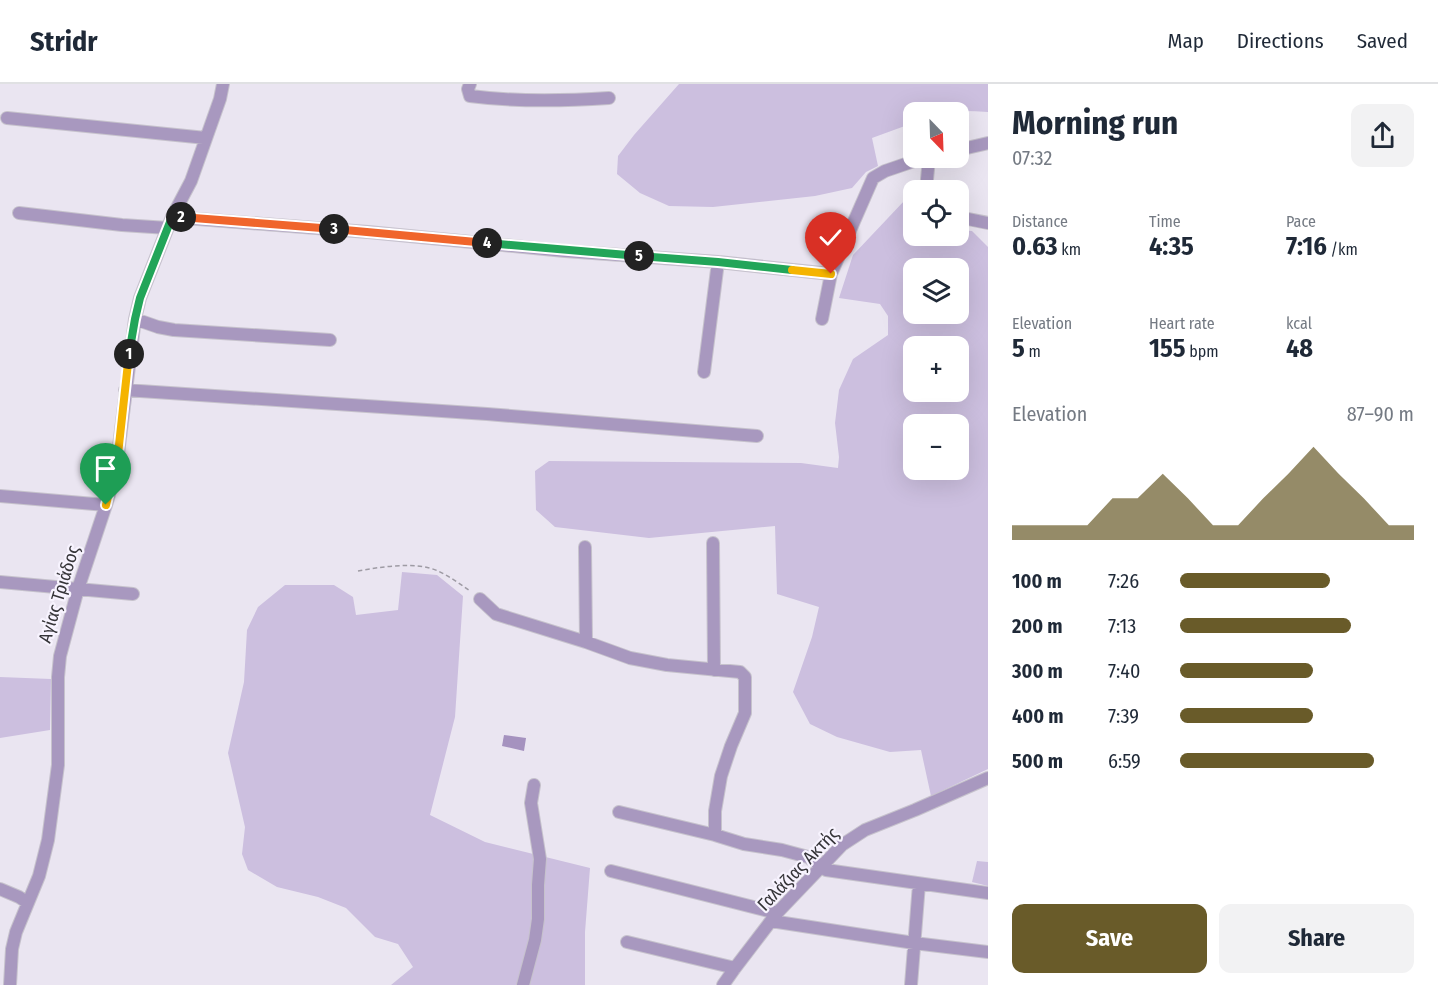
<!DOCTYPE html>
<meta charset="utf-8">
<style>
:root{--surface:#fff;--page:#f2f2f3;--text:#1f2937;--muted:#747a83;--line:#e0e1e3;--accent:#695b29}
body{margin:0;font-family:"Fira Sans Condensed",sans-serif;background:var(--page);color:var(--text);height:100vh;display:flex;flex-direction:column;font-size:22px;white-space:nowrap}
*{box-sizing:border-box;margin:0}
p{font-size:20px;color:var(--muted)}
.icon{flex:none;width:33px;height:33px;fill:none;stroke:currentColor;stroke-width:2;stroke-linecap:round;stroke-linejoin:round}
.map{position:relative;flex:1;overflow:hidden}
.drawer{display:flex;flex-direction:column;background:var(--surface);width:450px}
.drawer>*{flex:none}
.needle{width:39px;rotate:157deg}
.controls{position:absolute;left:903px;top:18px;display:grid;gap:12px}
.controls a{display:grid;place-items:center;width:66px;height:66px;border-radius:12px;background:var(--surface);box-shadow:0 6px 24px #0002;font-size:30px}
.pin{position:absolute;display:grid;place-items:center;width:51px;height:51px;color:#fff;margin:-62px -26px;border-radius:50% 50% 50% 0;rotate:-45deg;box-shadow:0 0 6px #0007}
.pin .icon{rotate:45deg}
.km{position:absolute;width:30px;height:30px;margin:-15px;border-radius:50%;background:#222;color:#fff;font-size:16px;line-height:30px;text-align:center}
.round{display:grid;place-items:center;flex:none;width:63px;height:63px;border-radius:12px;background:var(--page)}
.overview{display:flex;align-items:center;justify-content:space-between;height:102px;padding:0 24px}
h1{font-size:33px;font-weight:700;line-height:45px}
.figures{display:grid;grid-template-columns:repeat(3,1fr);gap:9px;height:102px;padding:6px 24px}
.figures div{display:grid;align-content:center}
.figures b{font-size:26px;font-weight:700}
.figures small{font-size:16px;font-weight:400}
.figures p{font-size:16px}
.chart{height:168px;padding:12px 24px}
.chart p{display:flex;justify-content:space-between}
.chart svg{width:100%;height:108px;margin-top:6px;fill:var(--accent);opacity:.7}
.primary-button{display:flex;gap:12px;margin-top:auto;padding:12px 24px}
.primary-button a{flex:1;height:69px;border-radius:12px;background:var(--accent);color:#fff;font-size:24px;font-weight:700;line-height:69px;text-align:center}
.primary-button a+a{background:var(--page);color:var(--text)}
ul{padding:0 24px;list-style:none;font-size:20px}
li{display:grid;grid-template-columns:96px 72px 1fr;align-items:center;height:45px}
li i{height:15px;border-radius:8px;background:var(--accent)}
header{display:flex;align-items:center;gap:36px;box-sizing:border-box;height:84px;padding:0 30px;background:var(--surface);border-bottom:2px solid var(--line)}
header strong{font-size:28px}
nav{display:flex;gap:33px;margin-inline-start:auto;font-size:21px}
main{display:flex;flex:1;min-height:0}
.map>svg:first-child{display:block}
.green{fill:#ccbfdf;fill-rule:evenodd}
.water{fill:#a592bf}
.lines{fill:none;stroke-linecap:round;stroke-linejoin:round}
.minor-casing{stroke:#c6c2cc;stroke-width:14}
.path{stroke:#9e9ba4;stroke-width:1.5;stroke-dasharray:4.5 3;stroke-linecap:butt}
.minor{stroke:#a898bf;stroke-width:12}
.split-1-casing{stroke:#fff;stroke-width:12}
.split-2-casing{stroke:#fff;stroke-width:12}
.split-3-casing{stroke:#fff;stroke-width:12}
.split-4-casing{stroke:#fff;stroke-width:12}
.split-5-casing{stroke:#fff;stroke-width:12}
.split-6-casing{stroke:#fff;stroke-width:12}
.split-7-casing{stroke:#fff;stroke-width:12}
.split-1{stroke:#f5b400;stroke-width:8}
.split-2{stroke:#22a559;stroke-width:8}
.split-3{stroke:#f0652b;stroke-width:8}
.split-4{stroke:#f0652b;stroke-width:8}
.split-5{stroke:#22a559;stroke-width:8}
.split-6{stroke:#22a559;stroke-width:8}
.split-7{stroke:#f5b400;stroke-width:8}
.labels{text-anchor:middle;stroke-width:4.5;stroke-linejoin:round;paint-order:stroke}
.street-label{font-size:18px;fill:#353438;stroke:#f7f3fe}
</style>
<header>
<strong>Stridr</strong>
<nav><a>Map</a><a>Directions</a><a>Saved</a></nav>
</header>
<main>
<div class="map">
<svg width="988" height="901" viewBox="0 0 988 901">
<rect width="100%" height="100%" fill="#eae5f1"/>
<!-- green -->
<path class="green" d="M679,0H988V28C963,26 939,28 914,28L913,39L872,54L878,82L866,88L852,104L815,112L713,123L669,122L640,109L617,90L618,72L634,51Z
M905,116H913L914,152H958L959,146L972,147L988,163V685L931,712L921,666L890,668L837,653L810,640L793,608L812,553L819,523L777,510L775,442L649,454L555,443L536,426L535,387L549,377L801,379L838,384L839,373L835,339L839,306L853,275L888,251V232L880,220L839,214L853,171ZM958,184V230H914V184ZM914,262H958V308H914ZM914,340H958V386H914Z
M402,488L437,491L463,512L455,633L430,731L485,758L590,784L585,848V901H391L413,883L398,860L375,853L346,824L318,813L277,803L248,786L242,770L245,743L228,669L244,598L247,546L258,523L285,501H334L353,513L356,531L398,526Z
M0,593L51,595L50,646L0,654Z
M977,777L988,778V802L972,798Z"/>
<!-- water -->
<path class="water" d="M504,651L526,654L524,667L502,662Z"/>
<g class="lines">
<defs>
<path id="minor" d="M470,0L468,5L470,12C516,18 563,17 609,14
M7,34L206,54
M958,66L988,59
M926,106L929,74
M19,129L122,141L168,144
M172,133L368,148L565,167L718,178L831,190
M958,133L988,139
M135,235L158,243L174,246L330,256
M822,235L831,190L873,94L885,87L923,74
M704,288L718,178
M125,306L487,330L757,352
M0,412L106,421
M713,459L714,586
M585,463L586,558
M0,498L133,510
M480,515L496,530L586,558L630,574L667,581L740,588L745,593V629L731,662L721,692L715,727V751L744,760L782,766L808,773L826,786L988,809
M619,728L715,751
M611,787L777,829
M0,805L19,813L28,819
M771,837L914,859L988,868
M627,858L735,884
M10,901L12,865L16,848L39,792L48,756L58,681V593L60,572L78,505L106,421L112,400L118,370L135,235L140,214L172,133L191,97L220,15L223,0
M523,901L535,856L538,835V801L540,775L531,719L534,701
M723,901L735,884L777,829L842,761L865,746L915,726L988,694
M911,901L919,800"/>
</defs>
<!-- minor casing -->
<use href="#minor" class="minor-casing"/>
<!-- path -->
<path class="path" d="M358,487C380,483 416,477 438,487C449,492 460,500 470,507"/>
<!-- minor -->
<use href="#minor" class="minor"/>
</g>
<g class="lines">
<defs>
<path id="split-1" d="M106,421L118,370L129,270"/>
<path id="split-2" d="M129,270L135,235L140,214L172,133H181"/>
<path id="split-3" d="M181,133L334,145"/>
<path id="split-4" d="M334,145L487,159"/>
<path id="split-5" d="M487,159L639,172"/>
<path id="split-6" d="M639,172L718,178L792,186"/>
<path id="split-7" d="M792,186L831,190"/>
</defs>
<!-- split-1 casing -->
<use href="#split-1" class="split-1-casing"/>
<!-- split-2 casing -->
<use href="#split-2" class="split-2-casing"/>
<!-- split-3 casing -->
<use href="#split-3" class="split-3-casing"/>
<!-- split-4 casing -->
<use href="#split-4" class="split-4-casing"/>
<!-- split-5 casing -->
<use href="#split-5" class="split-5-casing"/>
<!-- split-6 casing -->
<use href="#split-6" class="split-6-casing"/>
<!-- split-7 casing -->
<use href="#split-7" class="split-7-casing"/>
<!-- split-1 -->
<use href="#split-1" class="split-1"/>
<!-- split-2 -->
<use href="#split-2" class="split-2"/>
<!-- split-3 -->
<use href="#split-3" class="split-3"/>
<!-- split-4 -->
<use href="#split-4" class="split-4"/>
<!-- split-5 -->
<use href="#split-5" class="split-5"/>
<!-- split-6 -->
<use href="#split-6" class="split-6"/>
<!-- split-7 -->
<use href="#split-7" class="split-7"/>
</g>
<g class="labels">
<!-- street labels -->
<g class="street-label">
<text transform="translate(59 510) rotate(-73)" y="6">Αγίας Τριάδος</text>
<text transform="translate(798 785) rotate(-46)" y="6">Γαλάζιας Ακτής</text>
</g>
</g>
</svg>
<div class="controls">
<a><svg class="needle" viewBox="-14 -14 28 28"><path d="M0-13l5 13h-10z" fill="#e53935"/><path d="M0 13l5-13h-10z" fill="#747a83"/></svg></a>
<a><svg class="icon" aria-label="locate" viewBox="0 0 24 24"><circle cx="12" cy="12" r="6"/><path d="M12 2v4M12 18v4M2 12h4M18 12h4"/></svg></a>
<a><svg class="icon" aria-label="layers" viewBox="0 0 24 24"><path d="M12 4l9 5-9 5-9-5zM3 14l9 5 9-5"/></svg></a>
<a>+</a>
<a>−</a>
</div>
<div class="pin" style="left:106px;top:421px;background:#1e9e55"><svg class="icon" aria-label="arrive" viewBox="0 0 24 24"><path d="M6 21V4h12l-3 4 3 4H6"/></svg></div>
<div class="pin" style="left:831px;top:190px;background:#d93025"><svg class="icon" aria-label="check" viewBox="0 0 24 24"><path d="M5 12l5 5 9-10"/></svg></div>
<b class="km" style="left:129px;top:270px">1</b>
<b class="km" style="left:181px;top:133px">2</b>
<b class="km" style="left:334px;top:145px">3</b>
<b class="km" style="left:487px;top:159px">4</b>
<b class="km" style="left:639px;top:172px">5</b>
</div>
<section class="drawer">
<div class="overview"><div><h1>Morning run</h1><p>07:32</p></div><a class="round"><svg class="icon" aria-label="share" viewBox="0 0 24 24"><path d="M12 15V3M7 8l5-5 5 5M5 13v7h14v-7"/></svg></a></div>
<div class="figures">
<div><p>Distance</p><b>0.63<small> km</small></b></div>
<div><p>Time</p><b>4:35</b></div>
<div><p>Pace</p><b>7:16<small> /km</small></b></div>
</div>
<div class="figures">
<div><p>Elevation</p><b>5<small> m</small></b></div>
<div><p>Heart rate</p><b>155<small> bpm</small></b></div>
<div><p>kcal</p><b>48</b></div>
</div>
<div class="chart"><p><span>Elevation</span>87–90 m</p>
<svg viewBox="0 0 160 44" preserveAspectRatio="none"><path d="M0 44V38L10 38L20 38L30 38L40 27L50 27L60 17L70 27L80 38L90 38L100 27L110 17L120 6L130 17L140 27L150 38L160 38V44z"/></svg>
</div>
<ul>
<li><b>100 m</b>7:26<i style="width:64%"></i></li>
<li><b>200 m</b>7:13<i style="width:73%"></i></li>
<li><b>300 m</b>7:40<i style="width:57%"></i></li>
<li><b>400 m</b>7:39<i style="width:57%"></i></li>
<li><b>500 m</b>6:59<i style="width:83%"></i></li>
</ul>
<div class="primary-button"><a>Save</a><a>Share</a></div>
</section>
</main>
